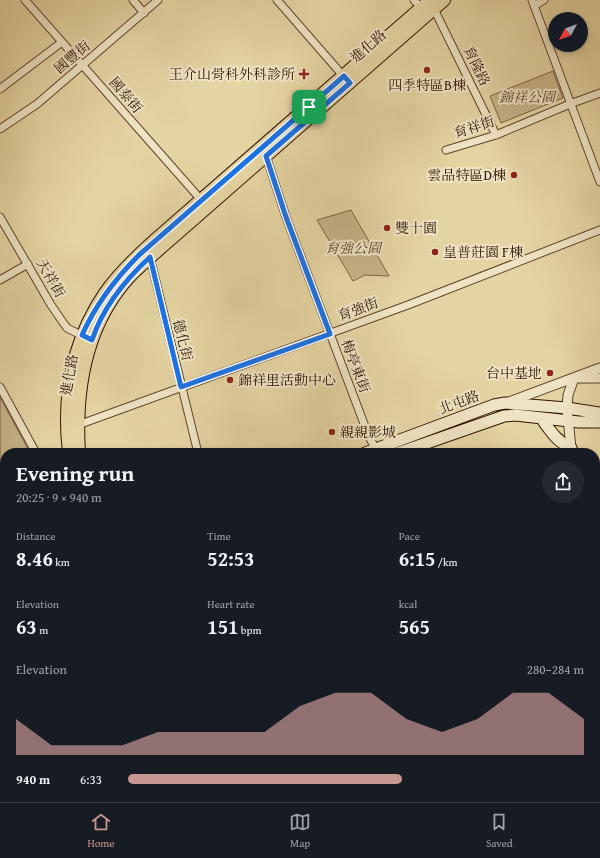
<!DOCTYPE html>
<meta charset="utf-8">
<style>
:root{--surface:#171b24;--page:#242831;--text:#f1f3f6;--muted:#9ea1a6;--line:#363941;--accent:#c59692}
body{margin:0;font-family:"Gentium Book Plus","Noto Serif TC",serif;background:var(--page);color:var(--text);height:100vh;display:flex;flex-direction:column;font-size:15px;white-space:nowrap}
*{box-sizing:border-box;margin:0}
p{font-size:13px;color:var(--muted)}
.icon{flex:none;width:22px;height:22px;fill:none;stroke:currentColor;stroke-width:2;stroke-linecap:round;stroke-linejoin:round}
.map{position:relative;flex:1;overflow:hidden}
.side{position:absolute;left:0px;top:448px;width:600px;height:354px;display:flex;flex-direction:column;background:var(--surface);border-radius:16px 16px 0 0;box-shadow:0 2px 6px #0003}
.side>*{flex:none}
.needle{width:26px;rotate:229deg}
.buttons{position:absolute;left:548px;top:12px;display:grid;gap:8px}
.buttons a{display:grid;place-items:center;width:40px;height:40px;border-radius:50%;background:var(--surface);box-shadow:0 2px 6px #0003;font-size:20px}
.pin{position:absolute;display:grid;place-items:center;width:34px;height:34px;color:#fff;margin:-17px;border-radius:8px;box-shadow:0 2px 6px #0006}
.round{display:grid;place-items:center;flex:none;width:42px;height:42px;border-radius:21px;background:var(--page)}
.headline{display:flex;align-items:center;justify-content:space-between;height:68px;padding:0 16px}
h1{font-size:22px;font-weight:800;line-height:30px}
.stats{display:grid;grid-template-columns:repeat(3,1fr);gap:6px;height:68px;padding:4px 16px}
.stats div{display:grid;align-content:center}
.stats b{font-size:20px;font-weight:800}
.stats small{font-size:11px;font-weight:400}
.stats p{font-size:11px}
.chart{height:112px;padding:8px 16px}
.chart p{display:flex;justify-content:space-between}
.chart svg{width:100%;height:72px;margin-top:4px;fill:var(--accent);opacity:.7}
ul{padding:0 16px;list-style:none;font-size:13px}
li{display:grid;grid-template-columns:64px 48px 1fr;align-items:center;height:30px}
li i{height:10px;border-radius:5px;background:var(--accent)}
.tabs{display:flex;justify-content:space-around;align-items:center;height:56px;border-top:1px solid var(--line);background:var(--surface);font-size:11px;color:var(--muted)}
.tabs a{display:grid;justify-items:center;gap:2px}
.tabs .selected{color:var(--accent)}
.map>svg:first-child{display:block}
.green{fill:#c6b387;stroke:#7c6344}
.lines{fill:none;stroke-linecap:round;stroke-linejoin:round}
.minor-casing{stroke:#5e432a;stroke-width:9}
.tertiary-casing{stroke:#5e432a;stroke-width:11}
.secondary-casing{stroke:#311301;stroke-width:13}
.primary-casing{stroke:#311301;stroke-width:14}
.minor{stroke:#eee3c3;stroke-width:7}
.tertiary{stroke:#eee3c3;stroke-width:9}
.secondary{stroke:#eee3c3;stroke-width:11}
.primary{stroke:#e5d4a3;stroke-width:12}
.route-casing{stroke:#fff;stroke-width:8}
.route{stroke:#1a73e8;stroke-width:5}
.poi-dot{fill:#8f2418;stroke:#eee3c3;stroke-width:1.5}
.labels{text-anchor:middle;stroke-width:4;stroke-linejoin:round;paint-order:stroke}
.street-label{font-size:14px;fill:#311301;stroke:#eee3c3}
.poi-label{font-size:14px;fill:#311301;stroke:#eee3c3;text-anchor:start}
.park-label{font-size:14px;font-style:italic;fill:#5e4329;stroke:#eee3c3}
</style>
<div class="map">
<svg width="600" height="802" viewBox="0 0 600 802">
<rect width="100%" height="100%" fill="#e5d4a3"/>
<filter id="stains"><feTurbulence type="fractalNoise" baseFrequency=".005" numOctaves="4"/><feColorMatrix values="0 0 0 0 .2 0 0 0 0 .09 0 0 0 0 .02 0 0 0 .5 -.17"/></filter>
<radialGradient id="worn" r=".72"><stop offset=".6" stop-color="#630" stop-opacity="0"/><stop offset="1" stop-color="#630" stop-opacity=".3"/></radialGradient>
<!-- green -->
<path class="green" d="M553,71L563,98L501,123L490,96Z
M351,210L389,276L365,275L353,281L317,220Z
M0,397L28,449L22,453H5V463L0,466Z
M5,760V797H45L49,802H0V762Z"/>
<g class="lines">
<defs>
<path id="minor" d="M25,0L203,202
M133,0L144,13
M277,0L345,78
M414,0L421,8
M532,0L600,182
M534,6L544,0
M434,9L496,135
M0,89L62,42
M0,129L37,104L158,0
M446,150L496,135L570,104L600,93
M266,156L286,217L369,437L377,451
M0,217L51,305L62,321L67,328L85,337
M150,257L198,453
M0,280L28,264
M0,387L36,453
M78,425L408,305L600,230
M0,486L5,489
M595,656L600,654
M595,718L600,724
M447,797L451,802
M159,802L165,797
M329,802L335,797"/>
<path id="tertiary" d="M506,403L600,368
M575,453L571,448L567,408L568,395L574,378H600
M595,476L600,482"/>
<path id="secondary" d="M541,418C550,430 556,441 571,448
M365,453L494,405L505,403L567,408L600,413
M398,453L504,416L515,415L579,422H600
M189,797L194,802
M202,797L206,802"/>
<path id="primary" d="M69,453C62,395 72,342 105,293C119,273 137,256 155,240L430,0
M79,453C75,390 86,324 130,276C146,260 163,246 180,231L444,0
M0,574L5,573
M0,586L5,585"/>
</defs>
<!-- minor casing -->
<use href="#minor" class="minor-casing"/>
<!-- tertiary casing -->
<use href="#tertiary" class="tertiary-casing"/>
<!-- secondary casing -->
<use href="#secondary" class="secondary-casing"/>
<!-- primary casing -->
<use href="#primary" class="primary-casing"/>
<!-- minor -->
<use href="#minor" class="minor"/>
<!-- tertiary -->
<use href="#tertiary" class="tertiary"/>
<!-- secondary -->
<use href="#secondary" class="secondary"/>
<!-- primary -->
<use href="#primary" class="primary"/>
</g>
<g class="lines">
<defs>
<path id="route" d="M344,76L350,83L266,156L286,217L330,334L181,387L150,257C125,280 103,307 92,340L82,335C96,304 115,279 139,255Z"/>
</defs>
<!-- route casing -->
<use href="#route" class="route-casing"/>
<!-- route -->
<use href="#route" class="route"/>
</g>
<!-- markers -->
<g class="poi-dot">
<circle cx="427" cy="70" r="4"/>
<path d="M302 68h4v4h4v4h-4v4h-4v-4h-4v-4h4z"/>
<circle cx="514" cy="175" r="4"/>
<circle cx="387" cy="228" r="4"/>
<circle cx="435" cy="252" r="4"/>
<circle cx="550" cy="373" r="4"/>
<circle cx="230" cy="380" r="4"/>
<circle cx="332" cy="432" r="4"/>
</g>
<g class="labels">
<!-- street labels -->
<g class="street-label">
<text transform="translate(368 46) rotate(-41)" y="5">進化路</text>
<text transform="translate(72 57) rotate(-40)" y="5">國豐街</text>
<text transform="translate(477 66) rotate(64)" y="5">育隆路</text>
<text transform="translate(126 95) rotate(49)" y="5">國泰街</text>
<text transform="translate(474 127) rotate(-18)" y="5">育祥街</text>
<text transform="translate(51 278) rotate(60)" y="5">天祥街</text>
<text transform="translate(358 309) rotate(-20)" y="5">育強街</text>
<text transform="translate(183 340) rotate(76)" y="5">德化街</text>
<text transform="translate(356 366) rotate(69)" y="5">梅亭東街</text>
<text transform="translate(69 375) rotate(-80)" y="5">進化路</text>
<text transform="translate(459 402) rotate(-20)" y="5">北屯路</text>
</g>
<!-- poi labels -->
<g class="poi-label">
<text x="295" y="79" text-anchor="end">王介山骨科外科診所</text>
<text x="427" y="90" text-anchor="middle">四季特區B棟</text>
<text x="506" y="180" text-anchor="end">雲品特區D棟</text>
<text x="395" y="233">雙十園</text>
<text x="443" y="257">皇普莊園 F棟</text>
<text x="542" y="378" text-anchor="end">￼台中基地</text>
<text x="238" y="385">錦祥里活動中心</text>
<text x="340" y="437">親親影城</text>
</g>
<!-- park labels -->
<g class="park-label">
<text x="527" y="102">錦祥公園</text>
<text x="353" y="253">育強公園</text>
</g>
</g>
<rect width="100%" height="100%" filter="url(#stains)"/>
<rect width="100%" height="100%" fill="url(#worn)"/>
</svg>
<div class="buttons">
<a><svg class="needle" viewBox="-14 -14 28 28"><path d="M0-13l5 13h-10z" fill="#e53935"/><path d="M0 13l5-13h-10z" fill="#9ea1a6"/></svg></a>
</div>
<div class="pin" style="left:309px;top:107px;background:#1e9e55"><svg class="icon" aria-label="arrive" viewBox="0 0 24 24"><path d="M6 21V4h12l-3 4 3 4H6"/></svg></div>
<section class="side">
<div class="headline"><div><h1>Evening run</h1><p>20:25 · 9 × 940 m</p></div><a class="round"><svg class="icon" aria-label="share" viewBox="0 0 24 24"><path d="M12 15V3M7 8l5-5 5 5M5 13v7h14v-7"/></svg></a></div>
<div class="stats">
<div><p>Distance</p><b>8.46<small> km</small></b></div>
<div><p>Time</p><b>52:53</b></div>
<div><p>Pace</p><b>6:15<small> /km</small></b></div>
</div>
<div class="stats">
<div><p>Elevation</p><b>63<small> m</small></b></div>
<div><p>Heart rate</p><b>151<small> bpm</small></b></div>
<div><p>kcal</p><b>565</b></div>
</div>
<div class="chart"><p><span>Elevation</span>280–284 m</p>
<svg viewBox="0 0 160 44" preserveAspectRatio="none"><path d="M0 44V22L10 38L20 38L30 38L40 30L50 30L60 30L70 30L80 14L90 6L100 6L110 22L120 30L130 22L140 6L150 6L160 22V44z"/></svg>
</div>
<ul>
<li><b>940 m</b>6:33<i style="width:60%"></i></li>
</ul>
</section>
</div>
<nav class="tabs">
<a class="selected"><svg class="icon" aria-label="home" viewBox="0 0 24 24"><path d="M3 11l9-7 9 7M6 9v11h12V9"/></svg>Home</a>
<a><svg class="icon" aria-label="map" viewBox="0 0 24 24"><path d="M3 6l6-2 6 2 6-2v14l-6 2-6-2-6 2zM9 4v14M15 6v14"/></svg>Map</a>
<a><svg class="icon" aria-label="saved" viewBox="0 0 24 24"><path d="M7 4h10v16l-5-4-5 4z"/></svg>Saved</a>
</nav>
